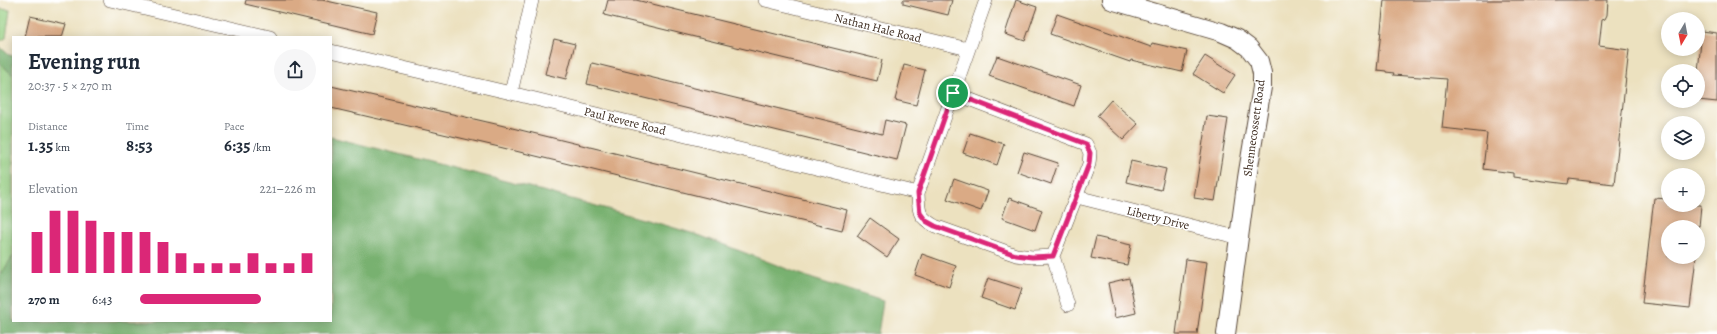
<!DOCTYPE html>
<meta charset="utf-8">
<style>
:root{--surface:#fff;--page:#f6f6f7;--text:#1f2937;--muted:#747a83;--accent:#db2777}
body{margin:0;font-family:Alegreya,serif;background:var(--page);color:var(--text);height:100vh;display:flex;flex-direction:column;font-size:15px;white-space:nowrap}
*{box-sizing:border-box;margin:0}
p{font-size:13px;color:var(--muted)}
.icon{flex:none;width:22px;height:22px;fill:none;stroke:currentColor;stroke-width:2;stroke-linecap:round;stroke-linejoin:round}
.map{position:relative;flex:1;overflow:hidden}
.drawer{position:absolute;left:12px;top:36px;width:320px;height:286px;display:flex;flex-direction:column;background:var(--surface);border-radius:0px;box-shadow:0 2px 10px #0003}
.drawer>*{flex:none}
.needle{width:26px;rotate:190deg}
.fabs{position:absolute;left:1661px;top:12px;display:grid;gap:8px}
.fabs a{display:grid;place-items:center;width:44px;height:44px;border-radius:50%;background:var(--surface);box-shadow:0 2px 10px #0003;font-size:20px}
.pin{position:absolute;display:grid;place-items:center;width:34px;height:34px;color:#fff;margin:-17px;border:2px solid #fff;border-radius:50%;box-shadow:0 1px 4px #0007}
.round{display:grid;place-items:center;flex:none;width:42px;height:42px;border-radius:21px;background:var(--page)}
.overview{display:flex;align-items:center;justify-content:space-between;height:68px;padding:0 16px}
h1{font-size:22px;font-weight:600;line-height:30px}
.figures{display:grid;grid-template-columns:repeat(3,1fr);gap:6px;height:68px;padding:4px 16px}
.figures div{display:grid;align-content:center}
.figures b{font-size:17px;font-weight:600}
.figures small{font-size:11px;font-weight:400}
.figures p{font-size:11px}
.chart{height:112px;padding:8px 16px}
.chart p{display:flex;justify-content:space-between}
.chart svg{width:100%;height:72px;margin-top:4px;stroke:var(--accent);stroke-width:6}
ul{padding:0 16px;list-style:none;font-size:13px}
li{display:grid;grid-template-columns:64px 48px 1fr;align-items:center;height:30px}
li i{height:10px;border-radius:5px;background:var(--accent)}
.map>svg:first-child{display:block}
.green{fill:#95ce81;stroke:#687c50}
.forest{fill:#78b16f;stroke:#5a6e46}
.building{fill:#daaa85}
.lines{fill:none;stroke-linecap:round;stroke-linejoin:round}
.street-casing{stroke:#564536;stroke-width:14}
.secondary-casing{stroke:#564536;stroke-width:20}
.street{stroke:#fff;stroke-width:13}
.secondary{stroke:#fff;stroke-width:18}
.route-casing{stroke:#fff;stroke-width:8}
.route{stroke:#db2777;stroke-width:5}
.labels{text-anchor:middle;stroke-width:3;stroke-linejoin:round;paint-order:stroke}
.street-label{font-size:12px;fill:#3b2a1e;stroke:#fff}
</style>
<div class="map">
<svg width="1717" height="334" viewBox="0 0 1717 334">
<rect width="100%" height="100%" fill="#fff"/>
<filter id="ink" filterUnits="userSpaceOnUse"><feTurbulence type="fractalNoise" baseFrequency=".025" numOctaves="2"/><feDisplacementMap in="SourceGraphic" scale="8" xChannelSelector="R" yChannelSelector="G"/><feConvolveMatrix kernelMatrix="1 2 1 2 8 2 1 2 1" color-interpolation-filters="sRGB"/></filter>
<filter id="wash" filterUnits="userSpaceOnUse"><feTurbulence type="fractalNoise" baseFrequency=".012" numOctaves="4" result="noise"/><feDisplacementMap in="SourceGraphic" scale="16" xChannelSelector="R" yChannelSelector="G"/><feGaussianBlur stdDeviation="0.9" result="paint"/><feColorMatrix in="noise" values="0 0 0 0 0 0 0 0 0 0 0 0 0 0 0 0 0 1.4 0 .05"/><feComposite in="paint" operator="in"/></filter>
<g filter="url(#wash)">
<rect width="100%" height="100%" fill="#ece1bf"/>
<!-- green -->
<path class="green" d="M0,9L10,10L6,38L0,41Z
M0,63L13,75V256L0,276Z"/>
<!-- forest -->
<path class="forest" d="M0,47L9,55L13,56V75L0,63Z
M331,137L525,186L668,226L701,236L813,279L883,301L878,334H0V276L13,256V321H331Z"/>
<g id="blocks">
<!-- building -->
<path class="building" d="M246,0H322L377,12L372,34L245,4Z
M608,0H636L882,60L877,81L604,15Z
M903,0H952L948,15L903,4Z
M1016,0L1037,7L1025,41L1005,34Z
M1384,0H1608L1607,15L1605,19L1602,20L1599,46L1629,50L1614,184L1569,179L1568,184L1513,177V173L1483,169L1487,133L1442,128L1447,79L1393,75L1394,73L1386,72V71L1377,70Z
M1057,14L1151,47L1152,43L1187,51L1182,72L1131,60L1130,62L1050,34Z
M30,16L66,24L62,37H25Z
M1702,31L1717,33V102L1698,100V72Z
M554,39L575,44L566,79L545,74Z
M997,56L1081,85L1074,106L989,76Z
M1205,56L1235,75L1223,93L1193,74Z
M592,63L882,134L885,120L906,125L897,160L587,84Z
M904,65L925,70L916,105L895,100Z
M331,86L500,125L847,210L842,231L495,146L331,108Z
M1111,100L1138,124L1123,140L1097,116Z
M1207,116L1228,119L1215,201L1194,198Z
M970,133L1004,144L997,165L963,153Z
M1024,152L1058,163L1051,184L1017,172Z
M1131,161L1166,169L1161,190L1126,182Z
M954,179L988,191L981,211L947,199Z
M1009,198L1042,210L1035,230L1002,218Z
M1654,198L1668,199V205H1701L1699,227H1668V257H1696L1690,308L1642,303Z
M870,218L899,239L887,257L857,236Z
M1096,237L1131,245L1127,265L1091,258Z
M922,254L956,266L949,287L915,275Z
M1186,259L1207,262L1197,334H1176Z
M988,278L1022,289L1015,310L981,298Z
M1129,278L1136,313L1115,318L1108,283Z"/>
</g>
</g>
<g filter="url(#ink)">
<use href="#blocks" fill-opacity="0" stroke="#564536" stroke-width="1"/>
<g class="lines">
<defs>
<path id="street" d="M110,0L270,37
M765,0L968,49
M986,0L918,193C919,211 917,216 935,226L1016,255L1032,257L1053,256
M331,51L511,93L918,193
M511,93L532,0
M953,93L1086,144L1090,153L1089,164L1053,256L1068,305
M1077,197L1240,238"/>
<path id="secondary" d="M1111,0L1221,32L1237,39L1249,48L1259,61L1262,73V87L1247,178L1226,334"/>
</defs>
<!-- street casing -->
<use href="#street" class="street-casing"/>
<!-- secondary casing -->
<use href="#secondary" class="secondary-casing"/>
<!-- street -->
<use href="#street" class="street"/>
<!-- secondary -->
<use href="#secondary" class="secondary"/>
</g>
</g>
<g class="lines" filter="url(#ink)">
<defs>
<path id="route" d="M953,93L1086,144L1090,153L1089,164L1053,256L1032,257L1016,255L935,226L926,221L920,213L918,193Z"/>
</defs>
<!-- route casing -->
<use href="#route" class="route-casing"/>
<!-- route -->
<use href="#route" class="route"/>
</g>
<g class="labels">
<!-- street labels -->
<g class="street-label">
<text transform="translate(878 28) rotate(14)" y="4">Nathan Hale Road</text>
<text transform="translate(625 121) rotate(14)" y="4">Paul Revere Road</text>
<text transform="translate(1254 128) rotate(-82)" y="4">Shennecossett Road</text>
<text transform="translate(1158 218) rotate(14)" y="4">Liberty Drive</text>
</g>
</g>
</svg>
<div class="fabs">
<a><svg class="needle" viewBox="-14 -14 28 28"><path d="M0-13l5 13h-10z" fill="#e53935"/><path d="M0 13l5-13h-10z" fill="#747a83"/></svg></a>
<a><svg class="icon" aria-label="locate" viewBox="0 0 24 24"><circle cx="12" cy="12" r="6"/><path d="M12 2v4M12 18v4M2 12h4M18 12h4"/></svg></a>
<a><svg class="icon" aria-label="layers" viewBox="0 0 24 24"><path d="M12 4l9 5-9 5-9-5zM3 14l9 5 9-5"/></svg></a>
<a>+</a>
<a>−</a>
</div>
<div class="pin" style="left:953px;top:93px;background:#1e9e55"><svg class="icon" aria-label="arrive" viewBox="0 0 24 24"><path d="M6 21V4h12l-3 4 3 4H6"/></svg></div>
<section class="drawer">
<div class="overview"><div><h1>Evening run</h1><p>20:37 · 5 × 270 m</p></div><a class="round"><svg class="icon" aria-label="share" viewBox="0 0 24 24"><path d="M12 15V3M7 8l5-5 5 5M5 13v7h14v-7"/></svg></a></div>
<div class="figures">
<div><p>Distance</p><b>1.35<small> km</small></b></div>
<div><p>Time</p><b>8:53</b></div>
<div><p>Pace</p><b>6:35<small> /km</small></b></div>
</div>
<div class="chart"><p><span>Elevation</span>221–226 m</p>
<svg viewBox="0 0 160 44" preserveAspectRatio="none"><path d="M5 44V19M15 44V6M25 44V6M35 44V12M45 44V19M55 44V19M65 44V19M75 44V25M85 44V32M95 44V38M105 44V38M115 44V38M125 44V32M135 44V38M145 44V38M155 44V32"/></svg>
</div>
<ul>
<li><b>270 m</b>6:43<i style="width:69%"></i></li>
</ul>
</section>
</div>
